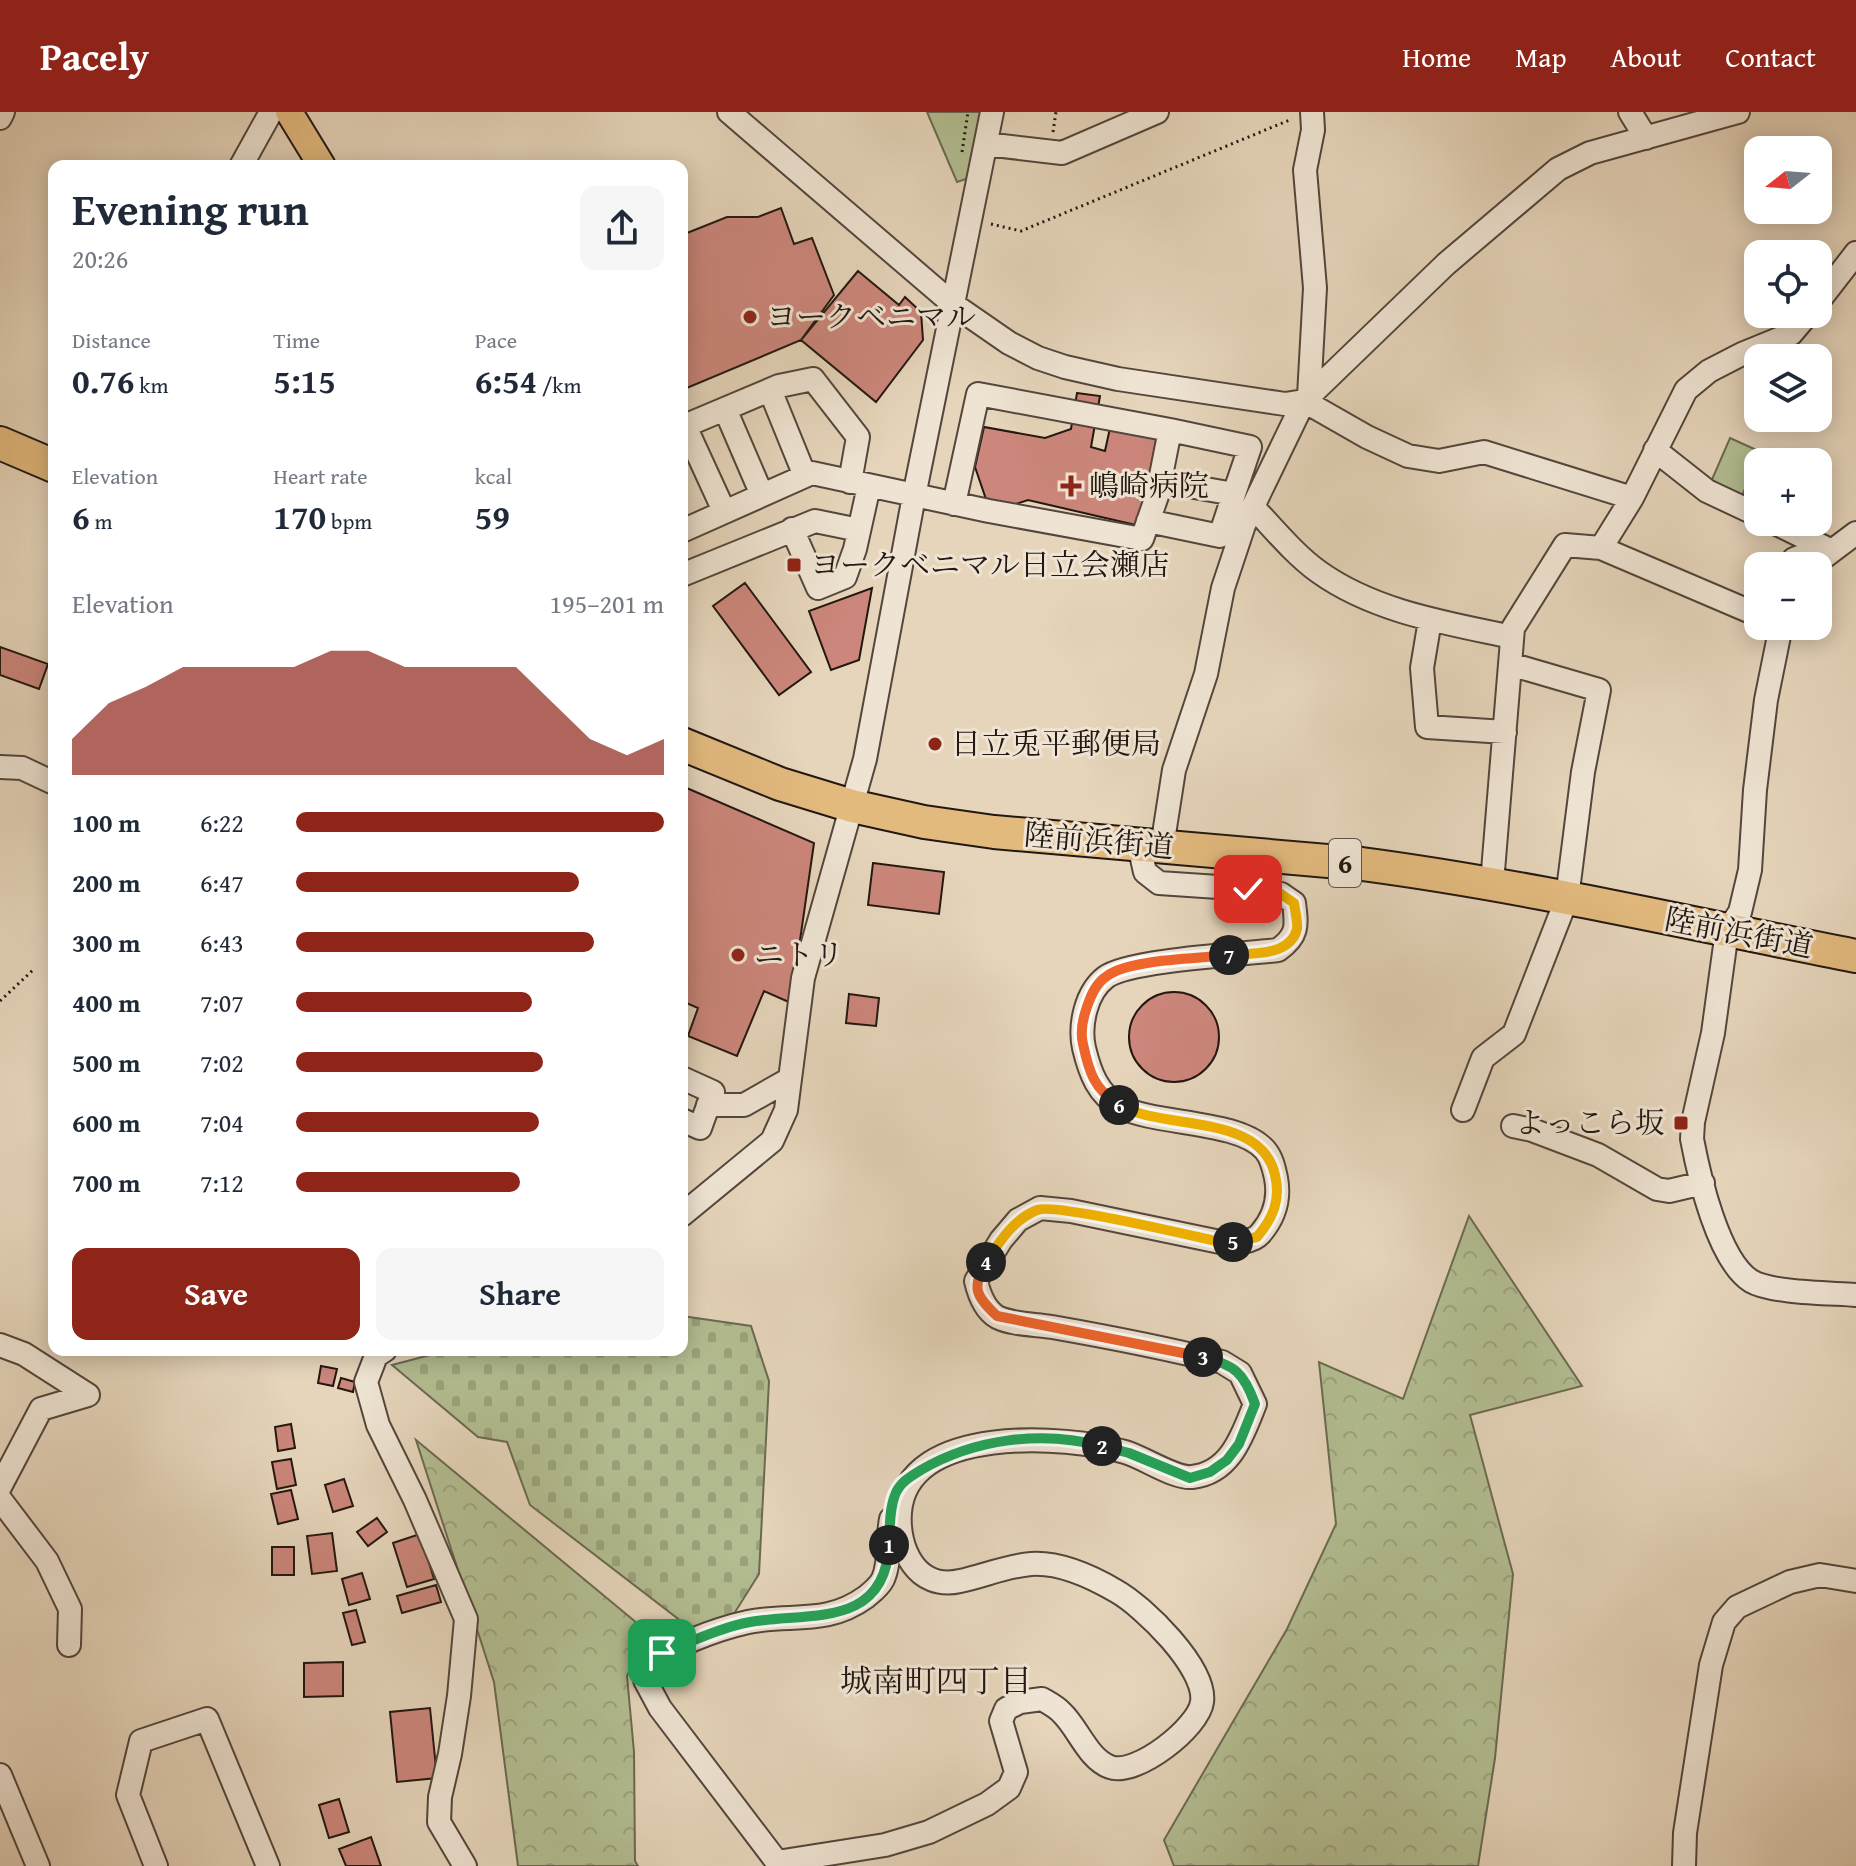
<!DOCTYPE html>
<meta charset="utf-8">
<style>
:root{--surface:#fff;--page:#f6f6f7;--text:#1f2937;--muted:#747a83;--accent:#8f2418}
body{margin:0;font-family:"Gentium Book Plus","Noto Serif JP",serif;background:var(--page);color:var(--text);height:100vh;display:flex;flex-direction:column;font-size:30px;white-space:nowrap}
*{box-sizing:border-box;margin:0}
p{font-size:26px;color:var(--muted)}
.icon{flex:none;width:44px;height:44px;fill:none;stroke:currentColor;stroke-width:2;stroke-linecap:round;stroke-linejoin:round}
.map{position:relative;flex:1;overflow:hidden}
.panel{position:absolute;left:48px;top:48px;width:640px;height:1196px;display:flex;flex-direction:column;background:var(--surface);border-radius:16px;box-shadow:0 4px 20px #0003}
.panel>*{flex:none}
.needle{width:52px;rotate:253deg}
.controls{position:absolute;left:1744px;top:24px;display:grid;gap:16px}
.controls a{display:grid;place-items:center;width:88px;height:88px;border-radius:16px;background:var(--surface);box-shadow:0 4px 20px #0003;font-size:40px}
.pin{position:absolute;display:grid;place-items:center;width:68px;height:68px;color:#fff;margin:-34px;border-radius:16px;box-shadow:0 4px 12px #0006}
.km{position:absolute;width:40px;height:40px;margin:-20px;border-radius:50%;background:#222;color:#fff;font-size:22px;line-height:40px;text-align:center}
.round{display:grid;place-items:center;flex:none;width:84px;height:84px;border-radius:16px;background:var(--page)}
.headline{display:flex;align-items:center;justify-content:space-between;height:136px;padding:0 24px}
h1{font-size:44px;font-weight:700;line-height:60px}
.figures{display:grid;grid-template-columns:repeat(3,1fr);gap:12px;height:136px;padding:8px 24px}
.figures div{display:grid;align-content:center}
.figures b{font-size:34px;font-weight:700}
.figures small{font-size:22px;font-weight:400}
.figures p{font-size:22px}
.chart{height:224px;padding:16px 24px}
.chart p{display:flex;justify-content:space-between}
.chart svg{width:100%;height:144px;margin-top:8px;fill:var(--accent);opacity:.7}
.button{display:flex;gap:16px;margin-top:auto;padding:16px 24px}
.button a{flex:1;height:92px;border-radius:16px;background:var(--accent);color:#fff;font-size:32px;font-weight:700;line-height:92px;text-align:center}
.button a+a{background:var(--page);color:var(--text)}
ul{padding:0 24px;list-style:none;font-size:26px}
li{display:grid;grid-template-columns:128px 96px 1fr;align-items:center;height:60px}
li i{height:20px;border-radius:10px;background:var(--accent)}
header{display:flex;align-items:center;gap:48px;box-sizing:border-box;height:112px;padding:0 40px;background:var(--accent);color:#fff}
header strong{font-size:38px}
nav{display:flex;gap:44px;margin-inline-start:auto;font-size:28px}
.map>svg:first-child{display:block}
.forest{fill:url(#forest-crowns);stroke:#6a6a52;stroke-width:2}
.cemetery{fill:url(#cemetery-stones);stroke:#6a6a52;stroke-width:2}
.park{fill:#b3be92;stroke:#6a6a52;stroke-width:2}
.building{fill:#cc867b;stroke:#221711;stroke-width:2}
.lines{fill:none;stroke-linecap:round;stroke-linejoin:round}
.minor-casing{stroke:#53463c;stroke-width:26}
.major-casing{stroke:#221711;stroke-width:30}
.highway-casing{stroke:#221711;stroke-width:36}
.path{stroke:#221711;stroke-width:3;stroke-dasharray:2 4;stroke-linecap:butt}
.minor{stroke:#efe4d3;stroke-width:22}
.major{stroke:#e3ba7e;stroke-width:26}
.highway{stroke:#e3ba7e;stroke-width:32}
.split-1-casing{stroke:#fff;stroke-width:16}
.split-2-casing{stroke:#fff;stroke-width:16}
.split-3-casing{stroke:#fff;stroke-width:16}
.split-4-casing{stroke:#fff;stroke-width:16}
.split-5-casing{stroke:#fff;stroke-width:16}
.split-6-casing{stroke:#fff;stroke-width:16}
.split-7-casing{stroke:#fff;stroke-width:16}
.split-8-casing{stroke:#fff;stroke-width:16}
.split-1{stroke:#22a559;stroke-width:10}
.split-2{stroke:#22a559;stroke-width:10}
.split-3{stroke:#22a559;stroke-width:10}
.split-4{stroke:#f0652b;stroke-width:10}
.split-5{stroke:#f5b400;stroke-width:10}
.split-6{stroke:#f5b400;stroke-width:10}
.split-7{stroke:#f0652b;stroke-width:10}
.split-8{stroke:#f5b400;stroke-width:10}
.poi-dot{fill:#8f2418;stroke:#efe4d3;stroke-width:3}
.labels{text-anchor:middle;stroke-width:6;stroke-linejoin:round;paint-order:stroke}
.shield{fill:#efe4d3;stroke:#60544b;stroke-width:2}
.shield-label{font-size:28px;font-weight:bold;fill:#221711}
.poi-label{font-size:30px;fill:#221711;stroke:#efe4d3;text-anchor:start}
.street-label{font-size:30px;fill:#221711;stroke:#efe4d3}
.neighbourhood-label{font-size:32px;fill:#221711;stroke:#efe4d3}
</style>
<header>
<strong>Pacely</strong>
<nav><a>Home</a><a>Map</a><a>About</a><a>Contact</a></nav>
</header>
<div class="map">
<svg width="1856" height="1754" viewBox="0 0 1856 1754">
<defs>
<pattern id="forest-crowns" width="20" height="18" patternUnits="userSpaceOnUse" patternTransform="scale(2)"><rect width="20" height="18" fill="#b3be92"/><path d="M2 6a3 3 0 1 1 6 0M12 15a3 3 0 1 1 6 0" fill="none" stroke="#9aa37d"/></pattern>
<pattern id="cemetery-stones" width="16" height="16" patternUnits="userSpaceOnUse" patternTransform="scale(2)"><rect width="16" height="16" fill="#b3be92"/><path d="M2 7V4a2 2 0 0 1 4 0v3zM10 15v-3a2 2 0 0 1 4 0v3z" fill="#9aa37d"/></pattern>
</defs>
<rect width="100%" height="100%" fill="#e6d5bb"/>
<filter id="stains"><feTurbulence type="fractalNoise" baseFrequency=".0025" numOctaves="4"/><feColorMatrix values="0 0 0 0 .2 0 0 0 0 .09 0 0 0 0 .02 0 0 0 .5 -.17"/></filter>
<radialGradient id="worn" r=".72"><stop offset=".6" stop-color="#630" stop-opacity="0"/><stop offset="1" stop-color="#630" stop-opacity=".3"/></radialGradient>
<!-- forest -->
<path class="forest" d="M1469,1104L1582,1274L1470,1303L1513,1462L1495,1646L1478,1754H1174L1164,1728L1287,1517L1336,1412L1319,1250L1403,1287Z
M416,1328L649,1521L627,1564L634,1640L635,1749L638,1754H518L494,1570Z"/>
<!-- cemetery -->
<path class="cemetery" d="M682,1204L751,1214L769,1269L759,1462L732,1505L694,1519L530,1393L507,1330L478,1325L392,1253L449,1238H682Z"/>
<!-- park -->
<path class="park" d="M927,0H981L969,66L957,70Z
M1730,326L1761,340L1738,393L1707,379Z"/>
<!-- building -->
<path class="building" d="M781,96L794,132L812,126L834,183L801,228L682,278V123L727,105H758Z
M858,159L899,193L905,185L921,200L923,228L876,290L801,228Z
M1077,281L1100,284L1091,335L1105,339L1110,316L1157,324L1140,414L1028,388L998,398L988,393L975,355L984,315L1045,326L1071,317Z
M745,471L811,560L779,583L713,494Z
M872,476L859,548L831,558L809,499Z
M0,535L48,552L39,577L0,563Z
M682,674L814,731L791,891L764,879L737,944L688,924L698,896L682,889Z
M873,751L944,760L939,802L868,793Z
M1129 925a45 45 0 1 1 90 0a45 45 0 1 1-90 0Z
M849,882L879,886L876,914L846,911Z
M321,1254L337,1257L333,1274L318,1271Z
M341,1266L355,1270L353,1280L338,1276Z
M291,1312L295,1336L278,1339L275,1315Z
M291,1347L296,1373L277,1377L272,1350Z
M344,1367L353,1394L333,1400L325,1373Z
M291,1378L298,1407L278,1412L271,1382Z
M377,1406L387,1420L368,1434L357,1420Z
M332,1421L337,1459L312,1462L307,1424Z
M420,1422L434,1467L407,1475L393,1431Z
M272,1435H294V1463H272Z
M362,1461L370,1487L349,1493L342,1467Z
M436,1473L441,1490L402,1501L397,1484Z
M356,1498L365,1530L352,1533L343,1501Z
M343,1550V1584L304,1585V1551Z
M430,1596L437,1666L397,1670L390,1600Z
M339,1687L349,1720L329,1726L319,1693Z
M371,1725L381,1754H346L339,1737Z"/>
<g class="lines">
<defs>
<path id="minor" d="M729,0L954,193L1009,231L1038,246L1065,255L1118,267L1285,292L1304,289L1367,325L1408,344L1439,349L1484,340L1632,386L1601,436L1565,433L1513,516L1492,771
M1630,0L1646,26
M0,6L3,0
M986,32L1062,41L1157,0
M241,54L271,0
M1818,190L1856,141
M770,278L805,364
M1309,284L1315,176L1305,58L1313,18L1312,0
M725,297L762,383
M685,314L724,399
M682,315L779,274L813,267L858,325L850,370
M1655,338L1707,379L1758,403
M1160,369L1234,382L1250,335L1170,318
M1632,386L1686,278L1709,259L1742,242L1791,222L1808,202
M1253,395C1274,417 1295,443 1319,460C1375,500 1447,511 1512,525
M1148,409L1220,424L1234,382
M1773,410L1832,439
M792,417L818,476L845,465L855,437L869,374
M682,419L812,361L989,399L1142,427L1157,384L1170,318L978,282L954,392
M1601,436L1758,503
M1792,454L1794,447L1799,445L1803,454
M1812,454L1856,421
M682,463L815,409L859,418
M1430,508L1422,556L1427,615L1505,620
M1781,514L1766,588L1755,678L1750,758L1740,800L1727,819L1713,921L1693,1010L1692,1027C1699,1064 1718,1148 1751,1169C1771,1181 1831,1181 1856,1183
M0,655L22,656L54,671
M1162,735L1174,658L1206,562L1223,476L1244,413L1304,289L1446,152L1558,57L1590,41L1738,0
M682,966L713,980L700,1016L682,1008
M708,993H744L788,968
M1463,998L1483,946L1514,922L1567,786L1583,660L1599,578L1510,552
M1513,1014L1532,1018L1598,1043L1657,1077L1669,1079L1703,1071
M682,1103L772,1029L786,998L803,866L865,647L914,384L992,0
M0,1233L24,1242L88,1283L41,1297L0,1375
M385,1238L376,1244L366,1270L378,1313L415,1388L466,1507L459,1584L450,1642L440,1685L439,1710L465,1754
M0,1387L47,1449L70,1497L69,1533
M0,1663L38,1754
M777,1750L660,1596L645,1568L647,1554C670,1534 717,1517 748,1510C791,1501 826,1514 866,1485C872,1480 879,1475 883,1467C891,1449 887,1427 891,1407
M156,1754L128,1683L141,1629L207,1607L268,1754
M779,1754L777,1750L885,1733L929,1720L987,1692L1009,1676L1016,1660L1001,1609L1006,1597L1020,1590L1042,1587C1049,1591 1057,1595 1062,1601C1078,1616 1088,1647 1110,1655C1136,1665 1199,1615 1202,1590C1207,1556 1143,1494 1116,1479C1092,1465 1059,1450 1031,1452C1006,1454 984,1464 960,1469C917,1479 897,1437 900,1400C907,1312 1066,1323 1125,1340C1143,1345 1175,1367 1192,1365C1231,1361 1243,1322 1255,1292L1240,1261L1222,1250C1165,1236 1109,1225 1052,1215C1035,1212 1013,1213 997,1205C984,1197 979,1182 976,1169L1001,1128L1018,1108L1040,1096L1071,1099L1220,1130C1233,1130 1251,1132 1260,1122C1274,1106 1280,1087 1276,1066C1274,1057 1272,1046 1265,1038C1239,1008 1156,1013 1121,995C1098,983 1090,961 1084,936C1079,913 1086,880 1106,865C1128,848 1245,842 1278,838C1298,824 1297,814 1294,791L1281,782L1248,777L1159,771L1145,760L1139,733
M1684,1754L1685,1721L1711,1553L1724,1510L1737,1495L1790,1470L1820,1463L1856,1469"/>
<path id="major" d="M289,0L322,54"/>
<path id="highway" d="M0,331L54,354
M682,632L780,672L852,694L924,710L994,720L1362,752C1528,774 1692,812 1856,844"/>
</defs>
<!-- minor casing -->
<use href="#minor" class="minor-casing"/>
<!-- major casing -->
<use href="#major" class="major-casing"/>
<!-- highway casing -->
<use href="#highway" class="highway-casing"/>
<!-- path -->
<path class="path" d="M1053,20L1056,0
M962,40L968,0
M991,112L1021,119L1292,7
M0,889L33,858"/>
<!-- minor -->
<use href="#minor" class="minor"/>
<!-- major -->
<use href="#major" class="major"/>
<!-- highway -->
<use href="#highway" class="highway"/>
</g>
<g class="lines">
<defs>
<path id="split-1" d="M662,1541C688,1531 722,1515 750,1510C808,1500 885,1517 889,1433"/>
<path id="split-2" d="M889,1433C890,1417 889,1398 895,1383C900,1370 910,1365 921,1358C974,1327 1041,1318 1102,1334"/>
<path id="split-3" d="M1102,1334L1129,1341L1190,1366L1210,1360L1227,1348L1239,1332L1255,1292C1244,1261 1235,1253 1203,1245"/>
<path id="split-4" d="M986,1150C971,1176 976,1184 997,1204L1203,1245"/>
<path id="split-5" d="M986,1150C1000,1129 1014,1107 1037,1098C1054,1091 1193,1124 1220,1130H1233"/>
<path id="split-6" d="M1119,993C1163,1019 1261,1000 1275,1063C1281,1088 1273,1106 1257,1125L1233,1130"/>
<path id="split-7" d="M1119,993C1094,977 1089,960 1083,932C1080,920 1083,906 1087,895C1091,883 1096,871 1107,864C1129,847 1199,847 1229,843"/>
<path id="split-8" d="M1229,843C1250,841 1290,845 1297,817C1298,810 1295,799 1294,791L1281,782L1248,777"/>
</defs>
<!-- split-1 casing -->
<use href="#split-1" class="split-1-casing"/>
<!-- split-2 casing -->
<use href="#split-2" class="split-2-casing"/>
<!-- split-3 casing -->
<use href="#split-3" class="split-3-casing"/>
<!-- split-4 casing -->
<use href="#split-4" class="split-4-casing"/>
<!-- split-5 casing -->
<use href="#split-5" class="split-5-casing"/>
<!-- split-6 casing -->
<use href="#split-6" class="split-6-casing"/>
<!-- split-7 casing -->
<use href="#split-7" class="split-7-casing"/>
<!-- split-8 casing -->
<use href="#split-8" class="split-8-casing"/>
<!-- split-1 -->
<use href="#split-1" class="split-1"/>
<!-- split-2 -->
<use href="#split-2" class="split-2"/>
<!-- split-3 -->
<use href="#split-3" class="split-3"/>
<!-- split-4 -->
<use href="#split-4" class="split-4"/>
<!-- split-5 -->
<use href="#split-5" class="split-5"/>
<!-- split-6 -->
<use href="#split-6" class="split-6"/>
<!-- split-7 -->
<use href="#split-7" class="split-7"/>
<!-- split-8 -->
<use href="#split-8" class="split-8"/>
</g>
<!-- markers -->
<g class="poi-dot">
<circle cx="750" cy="205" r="8"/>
<path d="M1067 362h8v8h8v8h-8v8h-8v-8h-8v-8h8z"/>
<rect x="786" y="445" width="16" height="16" rx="4"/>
<circle cx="935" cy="632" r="8"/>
<circle cx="738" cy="843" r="8"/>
<rect x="1673" y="1003" width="16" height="16" rx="4"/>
</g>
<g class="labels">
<!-- shield labels -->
<rect class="shield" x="1329" y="727" width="32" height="48" rx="6"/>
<g class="shield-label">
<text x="1345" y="761">6</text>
</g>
<!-- poi labels -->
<g class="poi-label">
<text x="766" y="215">ヨークベニマル</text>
<text x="1089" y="384">嶋崎病院</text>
<text x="810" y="463">ヨークベニマル日立会瀬店</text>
<text x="951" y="642">日立兎平郵便局</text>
<text x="754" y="853">ニトリ</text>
<text x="1665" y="1021" text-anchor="end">よっこら坂</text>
</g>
<!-- street labels -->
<g class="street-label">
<text transform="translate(1099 729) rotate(5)" y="10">陸前浜街道</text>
<text transform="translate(1739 821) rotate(11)" y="10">陸前浜街道</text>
</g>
<!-- neighbourhood labels -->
<g class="neighbourhood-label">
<text x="936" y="1580">城南町四丁目</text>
</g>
</g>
<rect width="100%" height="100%" filter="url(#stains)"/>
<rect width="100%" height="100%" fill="url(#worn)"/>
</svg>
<div class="controls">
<a><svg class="needle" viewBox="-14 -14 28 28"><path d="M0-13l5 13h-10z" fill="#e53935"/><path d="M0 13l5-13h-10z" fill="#747a83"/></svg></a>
<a><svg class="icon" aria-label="locate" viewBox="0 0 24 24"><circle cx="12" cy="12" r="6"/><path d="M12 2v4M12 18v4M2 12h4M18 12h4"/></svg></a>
<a><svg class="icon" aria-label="layers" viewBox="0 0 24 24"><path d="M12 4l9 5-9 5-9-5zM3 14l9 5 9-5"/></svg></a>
<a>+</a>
<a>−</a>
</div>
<div class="pin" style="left:662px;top:1541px;background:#1e9e55"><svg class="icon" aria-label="arrive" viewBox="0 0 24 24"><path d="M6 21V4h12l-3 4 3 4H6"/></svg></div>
<div class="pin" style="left:1248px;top:777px;background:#d93025"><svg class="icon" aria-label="check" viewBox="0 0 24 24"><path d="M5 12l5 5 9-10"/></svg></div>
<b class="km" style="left:889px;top:1433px">1</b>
<b class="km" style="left:1102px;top:1334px">2</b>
<b class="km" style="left:1203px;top:1245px">3</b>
<b class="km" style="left:986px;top:1150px">4</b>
<b class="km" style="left:1233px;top:1130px">5</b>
<b class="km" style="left:1119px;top:993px">6</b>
<b class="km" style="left:1229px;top:843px">7</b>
<section class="panel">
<div class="headline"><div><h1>Evening run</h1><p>20:26</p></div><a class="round"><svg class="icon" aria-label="share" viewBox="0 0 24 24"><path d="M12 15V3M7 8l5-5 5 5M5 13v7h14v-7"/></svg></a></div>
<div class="figures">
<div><p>Distance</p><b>0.76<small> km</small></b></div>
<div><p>Time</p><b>5:15</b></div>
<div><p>Pace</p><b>6:54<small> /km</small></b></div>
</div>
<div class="figures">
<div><p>Elevation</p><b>6<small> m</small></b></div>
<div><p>Heart rate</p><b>170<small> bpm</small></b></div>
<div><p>kcal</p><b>59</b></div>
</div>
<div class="chart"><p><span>Elevation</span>195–201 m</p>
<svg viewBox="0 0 160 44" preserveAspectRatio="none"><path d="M0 44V33L10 22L20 17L30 11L40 11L50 11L60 11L70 6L80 6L90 11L100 11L110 11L120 11L130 22L140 33L150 38L160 33V44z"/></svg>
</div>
<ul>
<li><b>100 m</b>6:22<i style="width:100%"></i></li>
<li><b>200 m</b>6:47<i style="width:77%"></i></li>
<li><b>300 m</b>6:43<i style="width:81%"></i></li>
<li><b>400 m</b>7:07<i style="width:64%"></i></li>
<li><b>500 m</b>7:02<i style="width:67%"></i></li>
<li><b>600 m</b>7:04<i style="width:66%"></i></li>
<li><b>700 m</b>7:12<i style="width:61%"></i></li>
</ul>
<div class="button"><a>Save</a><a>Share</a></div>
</section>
</div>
